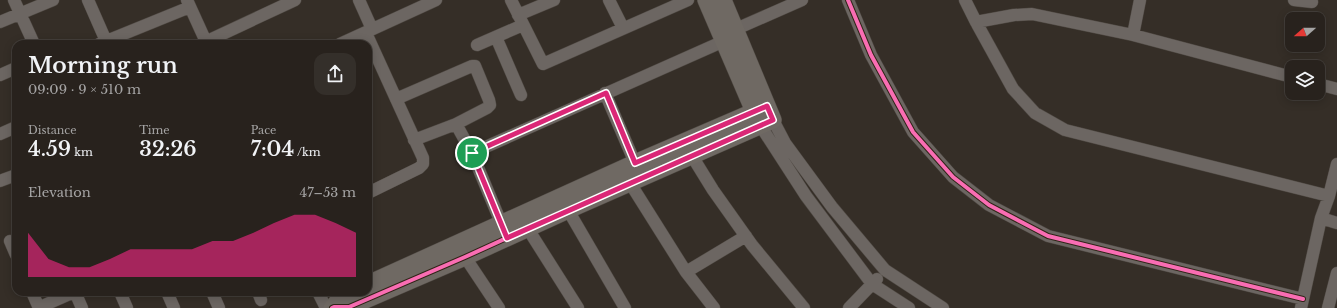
<!DOCTYPE html>
<meta charset="utf-8">
<style>
:root{--surface:#28221d;--page:#342f2a;--text:#f1f3f6;--muted:#a5a4a4;--line:#443f3b;--accent:#db2777}
body{margin:0;font-family:"Libre Baskerville",serif;background:var(--page);color:var(--text);height:100vh;display:flex;flex-direction:column;font-size:15px;white-space:nowrap}
*{box-sizing:border-box;margin:0}
p{font-size:13px;color:var(--muted)}
.icon{flex:none;width:22px;height:22px;fill:none;stroke:currentColor;stroke-width:2;stroke-linecap:round;stroke-linejoin:round}
.map{position:relative;flex:1;overflow:hidden}
.sheet{position:absolute;left:12px;top:40px;width:360px;height:256px;display:flex;flex-direction:column;background:var(--surface);border-radius:12px;box-shadow:0 2px 10px #0003,0 0 0 1px var(--line)}
.sheet>*{flex:none}
.needle{width:26px;rotate:249deg}
.fabs{position:absolute;left:1285px;top:12px;display:grid;gap:8px}
.fabs a{display:grid;place-items:center;width:40px;height:40px;border-radius:8px;background:var(--surface);box-shadow:0 2px 10px #0003,0 0 0 1px var(--line);font-size:20px}
.pin{position:absolute;display:grid;place-items:center;width:34px;height:34px;color:#fff;margin:-17px;border:2px solid #fff;border-radius:50%;box-shadow:0 1px 4px #0007}
.round{display:grid;place-items:center;flex:none;width:42px;height:42px;border-radius:12px;background:var(--page)}
.headline{display:flex;align-items:center;justify-content:space-between;height:68px;padding:0 16px}
h1{font-size:22px;font-weight:600;line-height:30px}
.stats{display:grid;grid-template-columns:repeat(3,1fr);gap:6px;height:68px;padding:4px 16px}
.stats div{display:grid;align-content:center}
.stats b{font-size:20px;font-weight:600}
.stats small{font-size:11px;font-weight:400}
.stats p{font-size:11px}
.chart{height:112px;padding:8px 16px}
.chart p{display:flex;justify-content:space-between}
.chart svg{width:100%;height:72px;margin-top:4px;fill:var(--accent);opacity:.7}
.map>svg:first-child{display:block}
.lines{fill:none;stroke-linecap:round;stroke-linejoin:round}
.street-casing{stroke:#4f4943;stroke-width:13}
.secondary-casing{stroke:#4f4943;stroke-width:18}
.street{stroke:#6c6662;stroke-width:12}
.secondary{stroke:#6f6963;stroke-width:17}
.cycleway-casing{stroke:#312418;stroke-width:6}
.cycleway{stroke:#f96db3;stroke-width:4}
.route-casing{stroke:#fff;stroke-width:8}
.route{stroke:#db2777;stroke-width:5}
</style>
<div class="map">
<svg width="1337" height="308" viewBox="0 0 1337 308">
<rect width="100%" height="100%" fill="#352e27"/>
<g class="lines">
<defs>
<path id="street" d="M14,0L34,44
M88,0L106,41
M187,0L207,44
M359,0L372,29
M511,0L543,64L688,0
M609,0L623,28
M848,0L871,55L913,132L953,177L989,205L1048,236L1303,299
M965,0L976,22L1013,89L1035,113L1065,130L1329,196
M1294,0L1312,2
M518,15L554,0
M0,22L53,0
M976,22L1014,15L1032,14L1133,35L1292,77
M736,29L802,0
M366,33L423,158V164L419,168L368,193
M1133,35L1140,0
M496,37L521,95
M99,44L190,7
M201,44L295,0
M340,44L436,0
M477,45L523,25
M0,75L16,68
M1318,84L1337,89
M605,93L635,163
M396,99L472,66H475L489,100L490,105L487,108L456,124
M773,120L785,143L832,207L885,270L943,308
M760,125L806,196L872,284L909,308
M0,134L16,127
M414,140L456,124L472,153L504,230
M472,153L724,41
M692,156L713,190L752,245L804,308
M0,181L16,175
M630,183L686,272L714,308
M568,210L625,308
M1321,218L1337,223
M528,229L578,308
M10,241L16,255
M465,257L499,308
M686,272L746,236
M32,292L39,308
M75,292L82,308
M120,292L127,308
M167,292L174,308
M212,292L219,308
M258,292L261,300
M318,292L326,308
M38,308L74,292
M849,308L877,279
M1301,308L1321,218L1329,196L1337,164
M1328,308L1337,273"/>
<path id="secondary" d="M706,0L759,123
M368,284L635,163L767,106
M334,307H349L465,257L568,210L773,120L723,0
M332,308L343,295L350,292"/>
</defs>
<!-- street casing -->
<use href="#street" class="street-casing"/>
<!-- secondary casing -->
<use href="#secondary" class="secondary-casing"/>
<!-- street -->
<use href="#street" class="street"/>
<!-- secondary -->
<use href="#secondary" class="secondary"/>
<defs>
<path id="cycleway" d="M848,0L871,55L913,132L953,177L989,205L1048,236L1303,299
M332,308L334,307H349L465,257L568,210L773,120"/>
</defs>
<!-- cycleway casing -->
<use href="#cycleway" class="cycleway-casing"/>
<!-- cycleway -->
<use href="#cycleway" class="cycleway"/>
</g>
<g class="lines">
<defs>
<path id="route" d="M606,93L635,163L767,106L773,120L507,238L472,153Z"/>
</defs>
<!-- route casing -->
<use href="#route" class="route-casing"/>
<!-- route -->
<use href="#route" class="route"/>
</g>
</svg>
<div class="fabs">
<a><svg class="needle" viewBox="-14 -14 28 28"><path d="M0-13l5 13h-10z" fill="#e53935"/><path d="M0 13l5-13h-10z" fill="#a5a4a4"/></svg></a>
<a><svg class="icon" aria-label="layers" viewBox="0 0 24 24"><path d="M12 4l9 5-9 5-9-5zM3 14l9 5 9-5"/></svg></a>
</div>
<div class="pin" style="left:472px;top:153px;background:#1e9e55"><svg class="icon" aria-label="arrive" viewBox="0 0 24 24"><path d="M6 21V4h12l-3 4 3 4H6"/></svg></div>
<section class="sheet">
<div class="headline"><div><h1>Morning run</h1><p>09:09 · 9 × 510 m</p></div><a class="round"><svg class="icon" aria-label="share" viewBox="0 0 24 24"><path d="M12 15V3M7 8l5-5 5 5M5 13v7h14v-7"/></svg></a></div>
<div class="stats">
<div><p>Distance</p><b>4.59<small> km</small></b></div>
<div><p>Time</p><b>32:26</b></div>
<div><p>Pace</p><b>7:04<small> /km</small></b></div>
</div>
<div class="chart"><p><span>Elevation</span>47–53 m</p>
<svg viewBox="0 0 160 44" preserveAspectRatio="none"><path d="M0 44V17L10 33L20 38L30 38L40 33L50 27L60 27L70 27L80 27L90 22L100 22L110 17L120 11L130 6L140 6L150 11L160 17V44z"/></svg>
</div>
</section>
</div>
